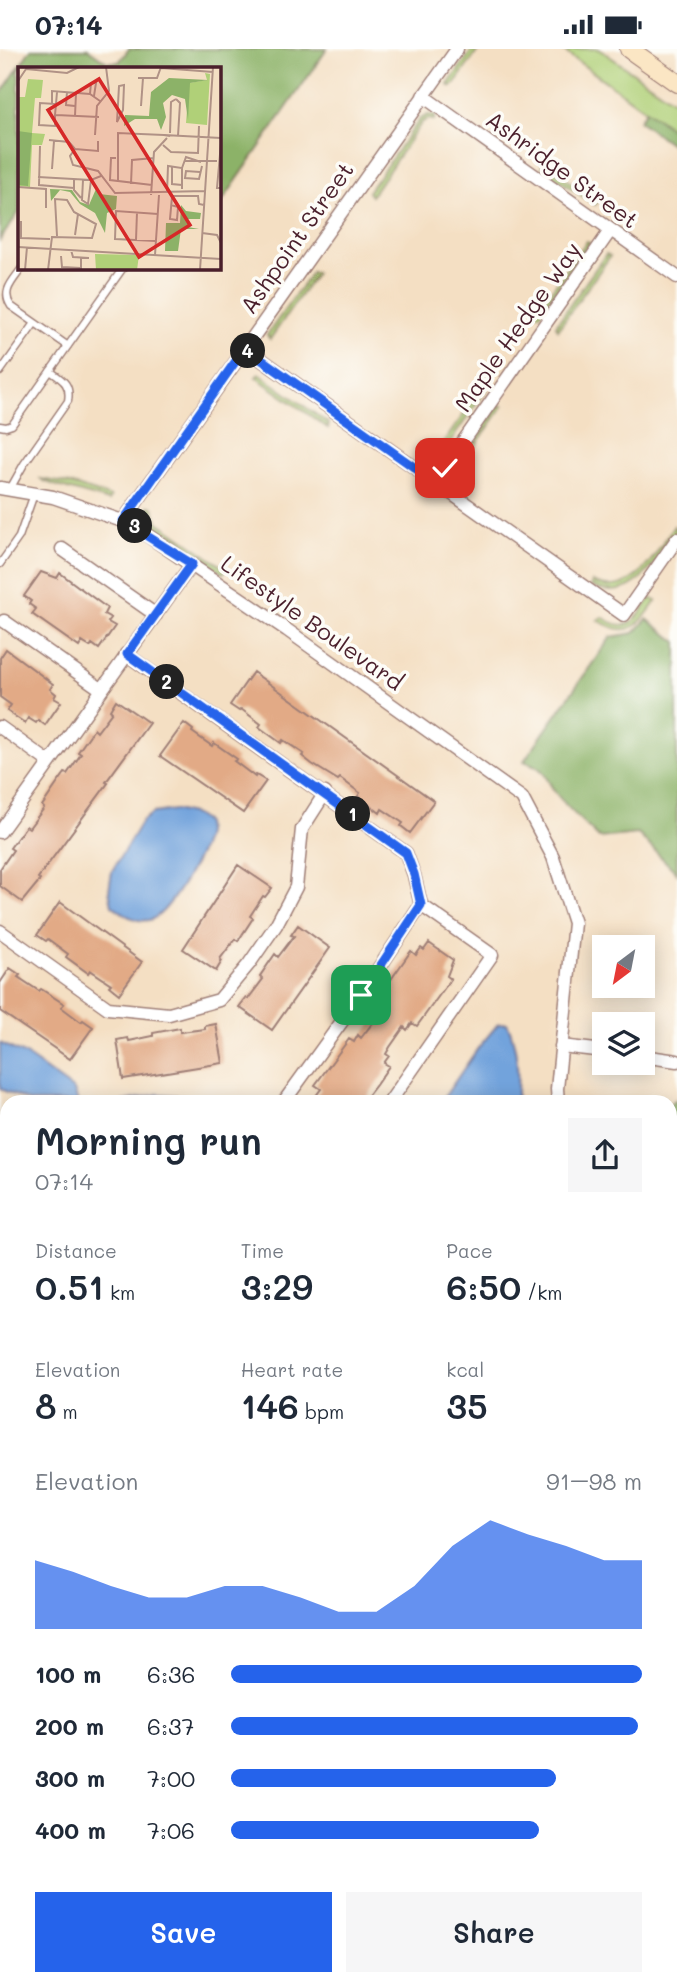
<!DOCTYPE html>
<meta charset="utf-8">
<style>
:root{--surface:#fff;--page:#f6f6f7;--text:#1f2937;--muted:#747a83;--accent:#2563eb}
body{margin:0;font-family:Mali,sans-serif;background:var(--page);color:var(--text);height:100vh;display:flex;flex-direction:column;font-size:26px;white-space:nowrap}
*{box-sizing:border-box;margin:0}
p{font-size:23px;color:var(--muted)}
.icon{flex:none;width:38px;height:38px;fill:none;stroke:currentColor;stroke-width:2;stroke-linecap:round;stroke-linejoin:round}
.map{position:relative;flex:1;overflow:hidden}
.side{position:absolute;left:0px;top:1046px;width:677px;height:891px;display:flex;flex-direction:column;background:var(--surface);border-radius:21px 21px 0 0;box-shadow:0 4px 18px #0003}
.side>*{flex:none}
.needle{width:46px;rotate:212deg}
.fabs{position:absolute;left:592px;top:886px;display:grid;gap:14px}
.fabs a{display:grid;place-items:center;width:63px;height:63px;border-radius:0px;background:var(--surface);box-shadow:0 4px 18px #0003;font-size:35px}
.pin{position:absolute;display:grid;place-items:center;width:60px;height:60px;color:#fff;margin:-30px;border-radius:14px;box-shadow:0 4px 10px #0006}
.km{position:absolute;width:35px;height:35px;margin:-18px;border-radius:50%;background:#222;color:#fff;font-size:19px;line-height:35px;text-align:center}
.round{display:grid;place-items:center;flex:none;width:74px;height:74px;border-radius:0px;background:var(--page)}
.head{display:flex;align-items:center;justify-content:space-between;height:119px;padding:0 35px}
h1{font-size:38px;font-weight:600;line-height:52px}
.figures{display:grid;grid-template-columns:repeat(3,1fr);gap:10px;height:119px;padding:7px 35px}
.figures div{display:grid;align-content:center}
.figures b{font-size:35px;font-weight:600}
.figures small{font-size:19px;font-weight:400}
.figures p{font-size:19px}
.chart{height:196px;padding:14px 35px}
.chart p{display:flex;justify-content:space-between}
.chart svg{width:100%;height:126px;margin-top:7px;fill:var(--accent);opacity:.7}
.cta{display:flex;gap:14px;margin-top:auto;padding:14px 35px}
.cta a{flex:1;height:80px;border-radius:0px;background:var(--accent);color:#fff;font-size:28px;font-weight:600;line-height:80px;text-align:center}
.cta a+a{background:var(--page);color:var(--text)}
ul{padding:0 35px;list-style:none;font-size:23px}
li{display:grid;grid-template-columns:112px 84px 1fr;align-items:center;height:52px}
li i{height:18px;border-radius:9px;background:var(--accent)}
.status{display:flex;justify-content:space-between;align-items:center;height:49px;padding:0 35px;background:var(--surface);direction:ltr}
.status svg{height:19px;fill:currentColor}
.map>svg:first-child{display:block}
.green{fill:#b0d078;stroke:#7d7852;stroke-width:2}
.forest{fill:#8cb268;stroke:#6b684a;stroke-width:2}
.water{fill:#72a3dc;stroke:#5e6184;stroke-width:2}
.building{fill:#e2aa86}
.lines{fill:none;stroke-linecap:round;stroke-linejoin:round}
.service-casing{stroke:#9f7f77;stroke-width:9}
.minor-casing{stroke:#9f7f77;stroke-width:15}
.secondary-casing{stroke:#9f7f77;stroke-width:20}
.service{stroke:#fff;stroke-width:6}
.minor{stroke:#fff;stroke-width:12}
.secondary{stroke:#fbe6c4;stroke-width:18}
.route-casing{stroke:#fff;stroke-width:14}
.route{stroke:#2563eb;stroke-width:9}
.labels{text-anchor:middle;stroke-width:7;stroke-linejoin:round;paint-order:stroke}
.street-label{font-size:23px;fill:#4a1f2b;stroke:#fdfcf7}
.inset-road{fill:none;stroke:#b09286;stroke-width:2}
.view{fill:#d62828;fill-opacity:0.15;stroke:#d62828;stroke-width:3.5}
.inset-edge{fill:none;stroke:#4a1f2b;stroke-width:3.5}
</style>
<div class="status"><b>07:14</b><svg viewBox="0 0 49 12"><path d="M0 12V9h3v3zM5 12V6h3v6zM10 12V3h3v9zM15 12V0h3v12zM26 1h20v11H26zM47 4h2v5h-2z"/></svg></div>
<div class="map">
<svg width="677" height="1937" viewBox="0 0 677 1937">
<rect width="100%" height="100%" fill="#fdfcf7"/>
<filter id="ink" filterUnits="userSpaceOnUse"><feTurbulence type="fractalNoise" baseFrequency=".0143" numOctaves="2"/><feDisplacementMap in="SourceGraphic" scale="14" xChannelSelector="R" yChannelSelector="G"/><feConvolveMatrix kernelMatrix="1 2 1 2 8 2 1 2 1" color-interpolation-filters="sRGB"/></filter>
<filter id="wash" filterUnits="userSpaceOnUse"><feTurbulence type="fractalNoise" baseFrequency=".00686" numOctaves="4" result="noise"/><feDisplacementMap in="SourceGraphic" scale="28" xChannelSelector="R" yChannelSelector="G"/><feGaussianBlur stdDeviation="1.57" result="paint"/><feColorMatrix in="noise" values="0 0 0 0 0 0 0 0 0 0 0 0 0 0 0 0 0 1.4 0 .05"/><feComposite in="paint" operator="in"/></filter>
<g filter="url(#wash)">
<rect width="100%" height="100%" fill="#f4dfc3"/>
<!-- green -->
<path class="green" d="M473,0H479L452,38L448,36Z
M561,0H599L677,54V84Z
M428,66L435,67L434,71L428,70L422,73L371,147L368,143L420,70Z
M543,114L598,153L595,156L542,119Z
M587,192L590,194L540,265L535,264Z
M606,205L610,207L558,280L556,276Z
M312,223L316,224L270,290L267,286Z
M259,325L329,375L328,379L256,328Z
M485,336L487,340L438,410L434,407Z
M499,356L503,357L457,423L454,420Z
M41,430L70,435L111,448L109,452C96,447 47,436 41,430Z
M149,457L153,458L158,473L227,521L223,524L157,478L149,467Z
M674,477L677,482C656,511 634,557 591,537L592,533C633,552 655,505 674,477Z
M651,549L656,552C638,578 628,590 598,571L602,568C629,586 636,571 651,549Z
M0,1271L7,1278V1319H0Z"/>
<!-- forest -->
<path class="forest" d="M31,0H88L107,13H119L129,0H327L219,157V19H19V163L0,191V46Z
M646,61L677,84V99L639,72Z
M647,570L677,593V824L638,785L599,789C584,774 567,759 555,743C543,726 547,720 524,712L611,588L634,584Z
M674,1051H677V1111L670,1105V1055Z
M0,1334H7V1386L0,1396Z"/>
<!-- water -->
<path class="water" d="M175,761L195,766L204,772C205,773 206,782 206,783C205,802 169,864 152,870C137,876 123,864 112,856L109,841L112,822L142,772L153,764Z
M507,974C518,997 519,1028 516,1053H441L478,999L498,975Z
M0,994L24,1005L74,1041L78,1053H31L0,1040Z
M158,1045L205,1048L213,1053H122Z"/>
<g id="blocks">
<!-- building -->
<path class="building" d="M41,523L57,529L60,524L107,559L104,565L111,569L108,573L115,577L99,600L92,595L90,598L82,593L79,598L32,565L36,560L29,555L31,552L24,547Z
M6,600L53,635L50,640L56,645L54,649L61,653L45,676L38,671L36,674L28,669L25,674L7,662L11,656L0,648V609Z
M253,623L434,752L410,784L401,777L403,774L382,760L380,764L358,747L360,744L340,729L338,731L312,715L302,707L304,705L283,691L281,694L259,678L261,675L241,660L239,662L230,656Z
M116,651L149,674L106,733L108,734L38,829L40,831L22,853L0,837V820L13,801L10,799L26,777L29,779L44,759L42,757L57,735L65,724L67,725L81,705L78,703L94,680L97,683L112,663L110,661Z
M184,674L193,681L192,683L212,697L214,694L237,710L234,712L255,728L256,726L266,732L243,764L160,707Z
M238,816L272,839L265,848L263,847L250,867L253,869L238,892L235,890L220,910L222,912L216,922L183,900Z
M60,853L142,913L119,945L109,937L111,935L90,921L88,924L66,908L68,905L48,890L46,892L37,886Z
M298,876L330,899L272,981L239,958L246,949L248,950L263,930L260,927L275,905L278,908L294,887L291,886Z
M429,894L453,911L447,927L451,930L417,977L412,974L407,981L404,978L390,998L386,1005L389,1007L384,1014L389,1017L376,1036L362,1054H324L315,1048L321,1040L315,1036L349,990L354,993L358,986L361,989L381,963L378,960L383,953L378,949L411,902L416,906L421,899L424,901Z
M10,919L20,926L18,928L39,942L41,940L64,955L61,958L81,973L83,971L93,978L70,1010L0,962V934Z
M216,975L223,1014L123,1030L117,991L128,989L129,992L153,987V984L180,979V983L205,980V977Z"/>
</g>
</g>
<g filter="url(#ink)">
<use href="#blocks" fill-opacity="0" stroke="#9f7f77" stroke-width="2"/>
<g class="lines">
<defs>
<path id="service" d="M22,219C13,232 1,242 11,257L68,297
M0,323L35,274
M0,377L6,378L12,376L123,219
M10,440L24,415L68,352C71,335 63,331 50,322
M0,515L19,488L34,445
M0,1499L7,1504"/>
<path id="minor" d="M423,47L677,228
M245,299L624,566L677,490
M435,433L610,182
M0,439L53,448L131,475L287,581L522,749L553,808L574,874L557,1040L558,1054
M123,472L457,0
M62,500L156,566
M4,572L101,640
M126,605L406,804L414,826L421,856L492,906L389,1054
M0,678L49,713
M0,783L192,515
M0,882L108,959L169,965L219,951L249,915L276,876L296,838L302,780L325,744
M561,997L604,1002
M642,1007L677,1012
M283,1054L361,946L421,856
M670,1149L677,1154
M0,1203L7,1193
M670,1411L677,1410
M0,1479L7,1470
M670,1519L677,1525
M0,1537L7,1527
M0,1742L7,1739
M670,1799L677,1790
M80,1930L91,1937
M287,1930L297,1937
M104,1937L108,1930
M150,1937L169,1930
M304,1937L309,1930
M433,1937L438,1930
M569,1937L574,1930"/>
<path id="secondary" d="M629,0L677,34"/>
</defs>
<!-- service casing -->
<use href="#service" class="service-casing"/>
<!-- minor casing -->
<use href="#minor" class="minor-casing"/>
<!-- secondary casing -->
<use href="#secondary" class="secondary-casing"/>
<!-- service -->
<use href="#service" class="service"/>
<!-- minor -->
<use href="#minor" class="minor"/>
<!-- secondary -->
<use href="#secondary" class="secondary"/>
</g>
</g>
<g class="lines" filter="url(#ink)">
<defs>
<path id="route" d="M361,946L421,856L414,825L406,804L127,605L192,515L123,472L245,299L435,433L445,419"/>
</defs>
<!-- route casing -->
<use href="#route" class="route-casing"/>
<!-- route -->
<use href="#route" class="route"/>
</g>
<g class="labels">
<!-- street labels -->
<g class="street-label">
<text transform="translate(562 121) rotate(36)" y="8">Ashridge Street</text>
<text transform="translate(297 189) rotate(-55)" y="8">Ashpoint Street</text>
<text transform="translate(518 278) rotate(-55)" y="8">Maple Hedge Way</text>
<text transform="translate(312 574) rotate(35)" y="8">Lifestyle Boulevard</text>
</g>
</g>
<!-- overview -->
<g transform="translate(18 18)">
<rect width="203" height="203" fill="#f4dfc3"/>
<path d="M187,6L192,7L189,58L168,56L171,16L189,13ZM10,12L25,13L23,31H17L14,66L27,67L24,78H14L12,120L0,119V30H7ZM77,187L121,188L119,203H78Z" fill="#b0d078"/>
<path d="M151,11L190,13L172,16L170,53L167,32L154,28L145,36L148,50L143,63L139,52H117L106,59L107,48L131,49L133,25ZM0,64L14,66L10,119L0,118ZM32,122L54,123L62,135L71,138L78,122L81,127L99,129L98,142L89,146L87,166L77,146L62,137L52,125L42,123L33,134ZM163,138L168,144L183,146L182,152H170V160L181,162H163L160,184H147L148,156H162Z" fill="#8cb268"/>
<path class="inset-road" d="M143,1L195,5M120,11H139L143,0M0,14L8,2L49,6L61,0M106,18L105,43L99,55L101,19ZM49,25L48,38L57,39M72,27L73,16H78L76,29M158,32L162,36L160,69M34,37V24L72,27L82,34M38,37L22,36L21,58L37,59V48L38,37L39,25M123,39L125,11M38,48L81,50M57,49L58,26M152,66L153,35L158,32M77,68L79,39L91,24L88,0M152,69L146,68L203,71M31,73L51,75L57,82M203,76L199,121H203M145,78L153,85L180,86L181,59M22,79L21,118L56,121M57,82L52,89L55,98L80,104L97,126L187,124M57,82L80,84V74M98,91H93L92,113L134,118M167,94H199M154,100V117L164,118M164,101L168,90L183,95M34,102L36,74M182,105L168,104L167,111L181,112L184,99M20,110L73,113L83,109M56,112V123L63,131M65,113L64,133L70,137L73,113M100,113V66L146,68M113,117L114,93L136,91M0,120L28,122V141M149,126L150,99L164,101V122M133,128L136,85L149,71M153,138L160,140L159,153L152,152L154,130V129H180L181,137L186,138M3,154V171L32,172M184,166L199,168L203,176M57,168L60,147M118,173L119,145M138,174L97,172L98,144L140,147M0,180L203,192M53,183L55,190L71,191M137,188L141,128M43,189L44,200L63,201V190M7,203L9,180M30,203L34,170L74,171L78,157L56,145L49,133L37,132L39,169M182,203L195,0"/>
<path class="view" d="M81,12L172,158L121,190L30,43Z"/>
<rect width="203" height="203" class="inset-edge"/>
</g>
</svg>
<div class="fabs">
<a><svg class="needle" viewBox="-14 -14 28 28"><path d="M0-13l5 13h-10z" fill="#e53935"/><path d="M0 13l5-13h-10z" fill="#747a83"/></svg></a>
<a><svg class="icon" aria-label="layers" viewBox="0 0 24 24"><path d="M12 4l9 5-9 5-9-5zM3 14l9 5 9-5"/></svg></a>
</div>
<div class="pin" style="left:361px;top:946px;background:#1e9e55"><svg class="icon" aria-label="arrive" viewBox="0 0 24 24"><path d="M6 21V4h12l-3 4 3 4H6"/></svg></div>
<div class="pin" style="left:445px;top:419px;background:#d93025"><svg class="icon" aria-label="check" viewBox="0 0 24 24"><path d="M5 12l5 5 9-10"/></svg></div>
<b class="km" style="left:353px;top:765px">1</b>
<b class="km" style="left:167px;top:633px">2</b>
<b class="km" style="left:135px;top:477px">3</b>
<b class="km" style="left:248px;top:302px">4</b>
<section class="side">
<div class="head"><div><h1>Morning run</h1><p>07:14</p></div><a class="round"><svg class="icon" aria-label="share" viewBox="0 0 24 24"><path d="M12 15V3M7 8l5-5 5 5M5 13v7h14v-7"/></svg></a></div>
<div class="figures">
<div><p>Distance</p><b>0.51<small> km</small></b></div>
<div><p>Time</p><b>3:29</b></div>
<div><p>Pace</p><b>6:50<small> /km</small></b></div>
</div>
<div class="figures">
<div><p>Elevation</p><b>8<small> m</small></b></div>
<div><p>Heart rate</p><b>146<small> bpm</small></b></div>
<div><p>kcal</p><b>35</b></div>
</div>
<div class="chart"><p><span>Elevation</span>91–98 m</p>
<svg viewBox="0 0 160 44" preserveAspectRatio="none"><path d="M0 44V20L10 24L20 29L30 33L40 33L50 29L60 29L70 33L80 38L90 38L100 29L110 15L120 6L130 11L140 15L150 20L160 20V44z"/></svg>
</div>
<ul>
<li><b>100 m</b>6:36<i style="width:100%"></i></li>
<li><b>200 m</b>6:37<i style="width:99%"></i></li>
<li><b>300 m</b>7:00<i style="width:79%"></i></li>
<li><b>400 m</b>7:06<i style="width:75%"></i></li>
</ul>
<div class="cta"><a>Save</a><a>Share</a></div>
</section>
</div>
